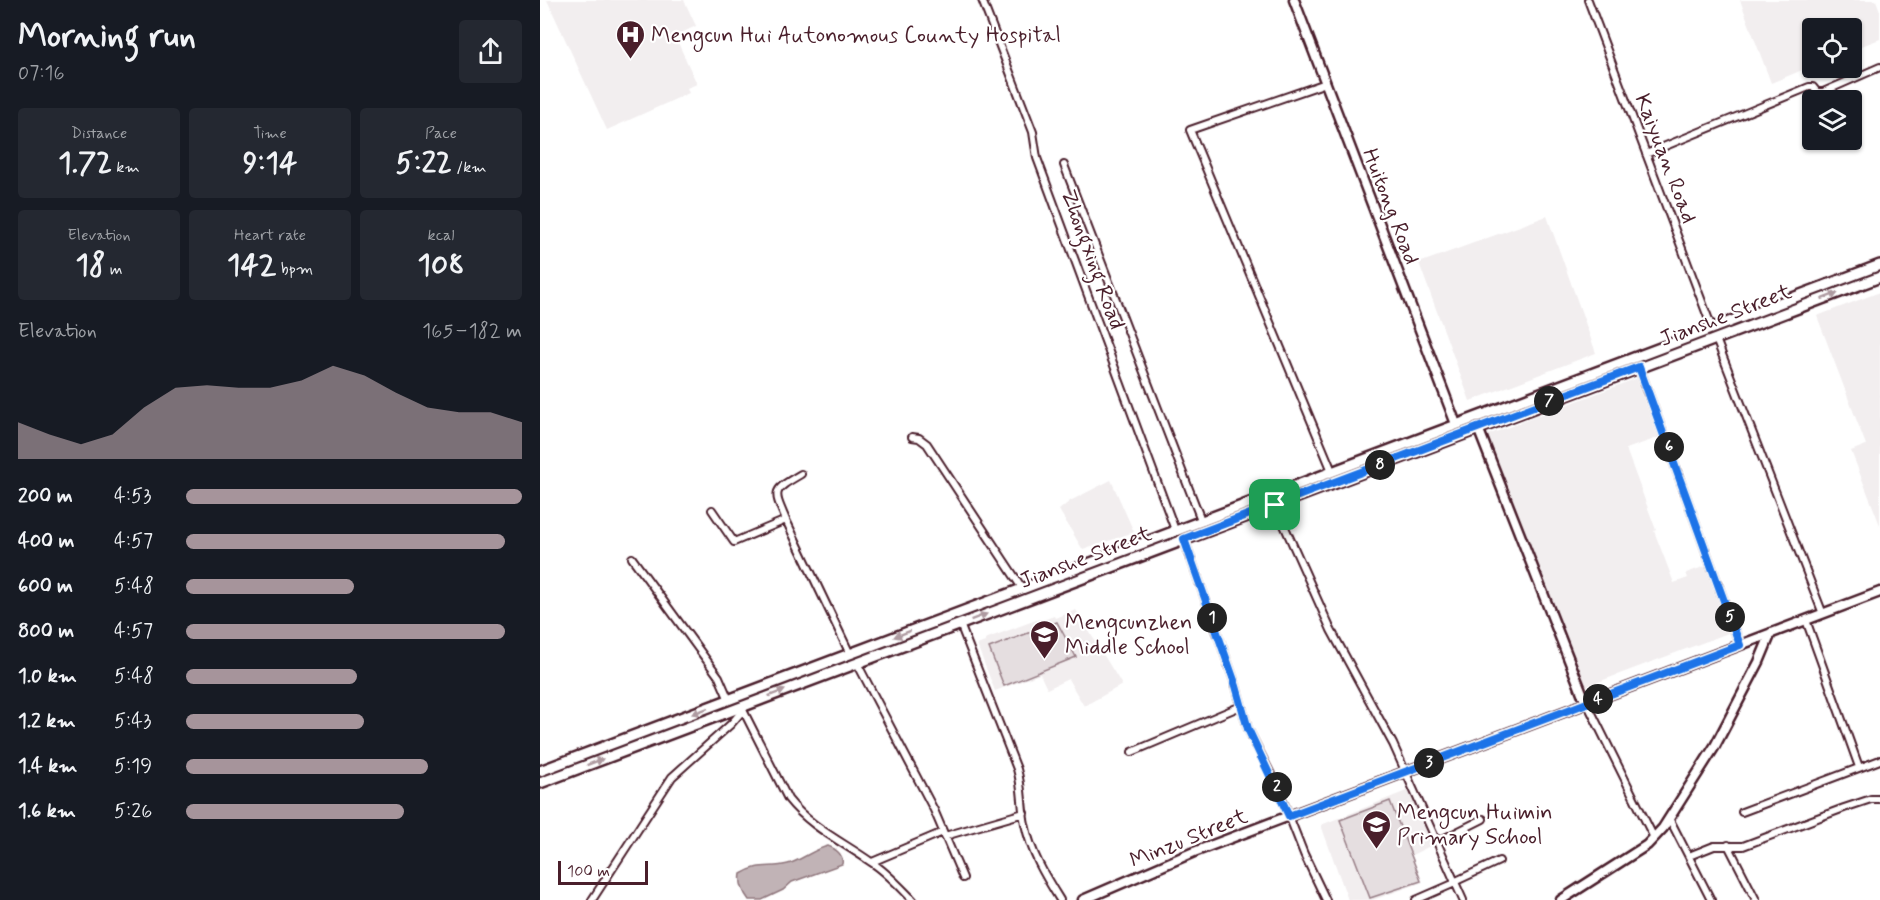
<!DOCTYPE html>
<meta charset="utf-8">
<style>
:root{--surface:#171b24;--page:#242831;--text:#f1f3f6;--muted:#9ea1a6;--accent:#a6949b}
body{margin:0;font-family:Mynerve,sans-serif;background:var(--page);color:var(--text);height:100vh;display:flex;flex-direction:column;font-size:22px;white-space:nowrap}
*{box-sizing:border-box;margin:0}
p{font-size:20px;color:var(--muted)}
.icon{flex:none;width:33px;height:33px;fill:none;stroke:currentColor;stroke-width:2;stroke-linecap:round;stroke-linejoin:round}
.map{position:relative;flex:1;overflow:hidden}
.details{display:flex;flex-direction:column;background:var(--surface);width:540px}
.details>*{flex:none}
.controls{position:absolute;left:1262px;top:18px;display:grid;gap:12px}
.controls a{display:grid;place-items:center;width:60px;height:60px;border-radius:6px;background:var(--surface);box-shadow:0 2px 4px #0004;font-size:30px}
.scale{position:absolute;left:18px;bottom:15px;width:90px;box-sizing:border-box;padding-left:6px;border:3px solid #4a1f2b;border-top:0;font-size:16px;line-height:21px;white-space:nowrap;color:#4a1f2b;-webkit-text-stroke:4px #fff;paint-order:stroke}
.pin{position:absolute;display:grid;place-items:center;width:51px;height:51px;color:#fff;margin:-26px;border-radius:12px;box-shadow:0 3px 9px #0006}
.km{position:absolute;width:30px;height:30px;margin:-15px;border-radius:50%;background:#222;color:#fff;font-size:16px;line-height:30px;text-align:center}
.round{display:grid;place-items:center;flex:none;width:63px;height:63px;border-radius:6px;background:var(--page)}
.summary{display:flex;align-items:center;justify-content:space-between;height:102px;padding:0 18px}
h1{font-size:33px;font-weight:700;line-height:45px}
.stats{display:grid;grid-template-columns:repeat(3,1fr);gap:9px;height:102px;padding:6px 18px}
.stats div{display:grid;align-content:center;border-radius:6px;background:var(--page);text-align:center}
.stats b{font-size:30px;font-weight:700}
.stats small{font-size:16px;font-weight:400}
.stats p{font-size:16px}
.chart{height:168px;padding:12px 18px}
.chart p{display:flex;justify-content:space-between}
.chart svg{width:100%;height:108px;margin-top:6px;fill:var(--accent);opacity:.7}
ul{padding:0 18px;list-style:none;font-size:20px}
li{display:grid;grid-template-columns:96px 72px 1fr;align-items:center;height:45px}
li i{height:15px;border-radius:8px;background:var(--accent)}
main{display:flex;flex:1;min-height:0}
.map>svg:first-child{display:block}
.built{fill:#f2eeef}
.pitch{fill:#e5dee0;stroke:#987e86;stroke-width:1.5}
.water{fill:#c1b3b6;stroke:#91787e;stroke-width:1.5}
.lines{fill:none;stroke-linecap:round;stroke-linejoin:round}
.street-casing{stroke:#4a1f2b;stroke-width:10}
.secondary-casing{stroke:#4a1f2b;stroke-width:13}
.primary-casing{stroke:#4a1f2b;stroke-width:14}
.street{stroke:#fff;stroke-width:6}
.secondary{stroke:#fff;stroke-width:8}
.primary{stroke:#fff;stroke-width:9}
.oneway{fill:#ae9aa0}
.route-casing{stroke:#fff;stroke-width:12}
.route{stroke:#1a73e8;stroke-width:8}
.labels{text-anchor:middle;stroke-width:4.5;stroke-linejoin:round;paint-order:stroke}
.poi-label{font-size:22px;fill:#4a1f2b;stroke:#fff;text-anchor:start}
.street-label{font-size:22px;fill:#4a1f2b;stroke:#fff}
</style>
<main>
<section class="details">
<div class="summary"><div><h1>Morning run</h1><p>07:16</p></div><a class="round"><svg class="icon" aria-label="share" viewBox="0 0 24 24"><path d="M12 15V3M7 8l5-5 5 5M5 13v7h14v-7"/></svg></a></div>
<div class="stats">
<div><p>Distance</p><b>1.72<small> km</small></b></div>
<div><p>Time</p><b>9:14</b></div>
<div><p>Pace</p><b>5:22<small> /km</small></b></div>
</div>
<div class="stats">
<div><p>Elevation</p><b>18<small> m</small></b></div>
<div><p>Heart rate</p><b>142<small> bpm</small></b></div>
<div><p>kcal</p><b>108</b></div>
</div>
<div class="chart"><p><span>Elevation</span>165–182 m</p>
<svg viewBox="0 0 160 44" preserveAspectRatio="none"><path d="M0 44V29L10 34L20 38L30 34L40 23L50 15L60 14L70 15L80 15L90 12L100 6L110 10L120 17L130 23L140 25L150 25L160 29V44z"/></svg>
</div>
<ul>
<li><b>200 m</b>4:53<i style="width:100%"></i></li>
<li><b>400 m</b>4:57<i style="width:95%"></i></li>
<li><b>600 m</b>5:48<i style="width:50%"></i></li>
<li><b>800 m</b>4:57<i style="width:95%"></i></li>
<li><b>1.0 km</b>5:48<i style="width:51%"></i></li>
<li><b>1.2 km</b>5:43<i style="width:53%"></i></li>
<li><b>1.4 km</b>5:19<i style="width:72%"></i></li>
<li><b>1.6 km</b>5:26<i style="width:65%"></i></li>
</ul>
</section>
<div class="map">
<svg width="1340" height="900" viewBox="0 0 1340 900">
<rect width="100%" height="100%" fill="#fff"/>
<filter id="ink" filterUnits="userSpaceOnUse"><feTurbulence type="fractalNoise" baseFrequency=".0167" numOctaves="2"/><feDisplacementMap in="SourceGraphic" scale="12" xChannelSelector="R" yChannelSelector="G"/><feConvolveMatrix kernelMatrix="1 2 1 2 8 2 1 2 1" color-interpolation-filters="sRGB"/></filter>
<g filter="url(#ink)">
<!-- built -->
<path class="built" d="M7,0H144L156,26L135,36L157,84L147,88L149,93L67,130Z
M1200,0H1336L1340,11V39L1311,50V28H1272V66L1231,83Z
M1007,216L1056,353L930,401L879,263Z
M1340,292V525L1311,451L1326,445L1277,316Z
M1100,377L1123,436L1086,449L1116,530L1114,531L1134,583L1148,578L1146,573L1166,566L1191,632L1045,687L945,436Z
M571,480L594,532L543,550L519,510L530,501Z
M536,610L582,685L544,706L528,679L507,689L500,674L455,691L437,645L445,642V639L499,619L500,621L514,616L515,618Z
M869,790L894,844L872,855L883,882L833,900H808L781,825Z"/>
<!-- pitch -->
<path class="pitch" d="M517,622L536,657L464,686L449,648Z
M850,801L881,881L830,898L800,820Z"/>
<!-- water -->
<path class="water" d="M288,846C296,849 304,855 302,864L252,882L243,890L222,900H209C203,892 199,884 201,874C220,862 230,869 248,864C262,860 274,849 288,846Z"/>
<g class="lines">
<defs>
<path id="street" d="M442,0L493,132L497,158L635,530
M1048,0L1172,328
M786,83L650,130L792,471
M1106,154L1269,87H1273L1277,92H1283L1340,67
M524,165L661,520
M1176,339L1283,614
M1099,367L1200,645
M372,437L379,438L387,444L482,588
M735,505L791,630L853,744L923,900
M172,510L194,542L246,520L310,654
M246,520C233,490 232,491 261,474
M644,539L696,686L708,729L738,788L764,854L786,900
M92,558L179,677L189,700
M1266,620L1319,767
M420,624L477,769C483,790 481,805 485,824C491,853 505,876 520,900
M317,663L394,810L423,878
M1047,703L1114,838
M203,710L248,799C270,827 303,842 331,862C347,872 360,887 373,900
M592,752L701,706
M1202,812L1340,760
M1129,818L1171,900
M405,836L484,813
M897,842L943,819
M1188,845L1216,900
M1149,856L1174,846H1203L1304,808L1331,799H1340
M332,862L403,832
M914,882L959,861
M52,900L132,777L191,724L204,709
M876,900L915,883"/>
<path id="secondary" d="M754,0L916,424
M938,428L1046,703
M543,900L654,852L1340,592
M1021,900L1107,845L1123,828L1175,746L1219,662L1231,633"/>
<path id="primary" d="M0,771L1340,265
M0,783L1340,277"/>
</defs>
<!-- street casing -->
<use href="#street" class="street-casing"/>
<!-- secondary casing -->
<use href="#secondary" class="secondary-casing"/>
<!-- primary casing -->
<use href="#primary" class="primary-casing"/>
<!-- street -->
<use href="#street" class="street"/>
<!-- secondary -->
<use href="#secondary" class="secondary"/>
<!-- primary -->
<use href="#primary" class="primary"/>
</g>
<!-- one-way arrows -->
<defs><path id="oneway-solid" d="M-6-.8H1V-3.2L6.5 0L1 3.2V.8H-6Z" transform="scale(1.5)"/></defs>
<g class="oneway">
<use href="#oneway-solid" transform="translate(1290 296) rotate(-21)"/>
<use href="#oneway-solid" transform="translate(439 617) rotate(-21)"/>
<use href="#oneway-solid" transform="translate(362 634) rotate(159)"/>
<use href="#oneway-solid" transform="translate(237 693) rotate(-21)"/>
<use href="#oneway-solid" transform="translate(160 711) rotate(159)"/>
<use href="#oneway-solid" transform="translate(55 762) rotate(-21)"/>
</g>
</g>
<g class="lines" filter="url(#ink)">
<defs>
<path id="route" d="M1099,367L1200,645L749,816L708,729L696,686L644,539Z"/>
</defs>
<!-- route casing -->
<use href="#route" class="route-casing"/>
<!-- route -->
<use href="#route" class="route"/>
</g>
<!-- icons -->
<defs>
<symbol id="hospital-pin" viewBox="-11 -11 22 30"><path d="M0 17L-7.5 6A9.5 9.5 0 1 1 7.5 6Z" fill="#4a1f2b" stroke="#fff"/><path d="M-5-5h3v3.5h4V-5h3V5h-3V1.5h-4V5h-3Z" fill="#fff"/></symbol>
<symbol id="school-pin" viewBox="-11 -11 22 30"><path d="M0 17L-7.5 6A9.5 9.5 0 1 1 7.5 6Z" fill="#4a1f2b" stroke="#fff"/><path d="M0-5L7-2L0 1L-7-2ZM-4 1L0 2.5L4 1V4Q0 6-4 4Z" fill="#fff"/></symbol>
</defs>
<g fill-rule="evenodd">
<use href="#hospital-pin" x="74" y="18" width="33" height="45"/>
<use href="#school-pin" x="488" y="618" width="33" height="45"/>
<use href="#school-pin" x="820" y="808" width="33" height="45"/>
</g>
<g class="labels">
<!-- poi labels -->
<g class="poi-label">
<text x="111" y="42">Mengcun Hui Autonomous County Hospital</text>
<text x="525" y="629">Mengcunzhen<tspan x="525" dy="25">Middle School</tspan></text>
<text x="857" y="819">Mengcun Huimin<tspan x="857" dy="25">Primary School</tspan></text>
</g>
<!-- street labels -->
<g class="street-label">
<text transform="translate(1127 158) rotate(69)" y="8">Kaiyuan Road</text>
<text transform="translate(852 206) rotate(69)" y="8">Huitong Road</text>
<text transform="translate(554 259) rotate(70)" y="8">Zhongxing Road</text>
<text transform="translate(1185 314) rotate(-21)" y="8">Jianshe Street</text>
<text transform="translate(545 556) rotate(-21)" y="8">Jianshe Street</text>
<text transform="translate(648 837) rotate(-22)" y="8">Minzu Street</text>
</g>
</g>
</svg>
<div class="controls">
<a><svg class="icon" aria-label="locate" viewBox="0 0 24 24"><circle cx="12" cy="12" r="6"/><path d="M12 2v4M12 18v4M2 12h4M18 12h4"/></svg></a>
<a><svg class="icon" aria-label="layers" viewBox="0 0 24 24"><path d="M12 4l9 5-9 5-9-5zM3 14l9 5 9-5"/></svg></a>
</div>
<div class="scale">100 m</div>
<div class="pin" style="left:735px;top:505px;background:#1e9e55"><svg class="icon" aria-label="arrive" viewBox="0 0 24 24"><path d="M6 21V4h12l-3 4 3 4H6"/></svg></div>
<b class="km" style="left:672px;top:618px">1</b>
<b class="km" style="left:737px;top:787px">2</b>
<b class="km" style="left:889px;top:763px">3</b>
<b class="km" style="left:1058px;top:699px">4</b>
<b class="km" style="left:1190px;top:617px">5</b>
<b class="km" style="left:1129px;top:447px">6</b>
<b class="km" style="left:1009px;top:401px">7</b>
<b class="km" style="left:840px;top:465px">8</b>
</div>
</main>
